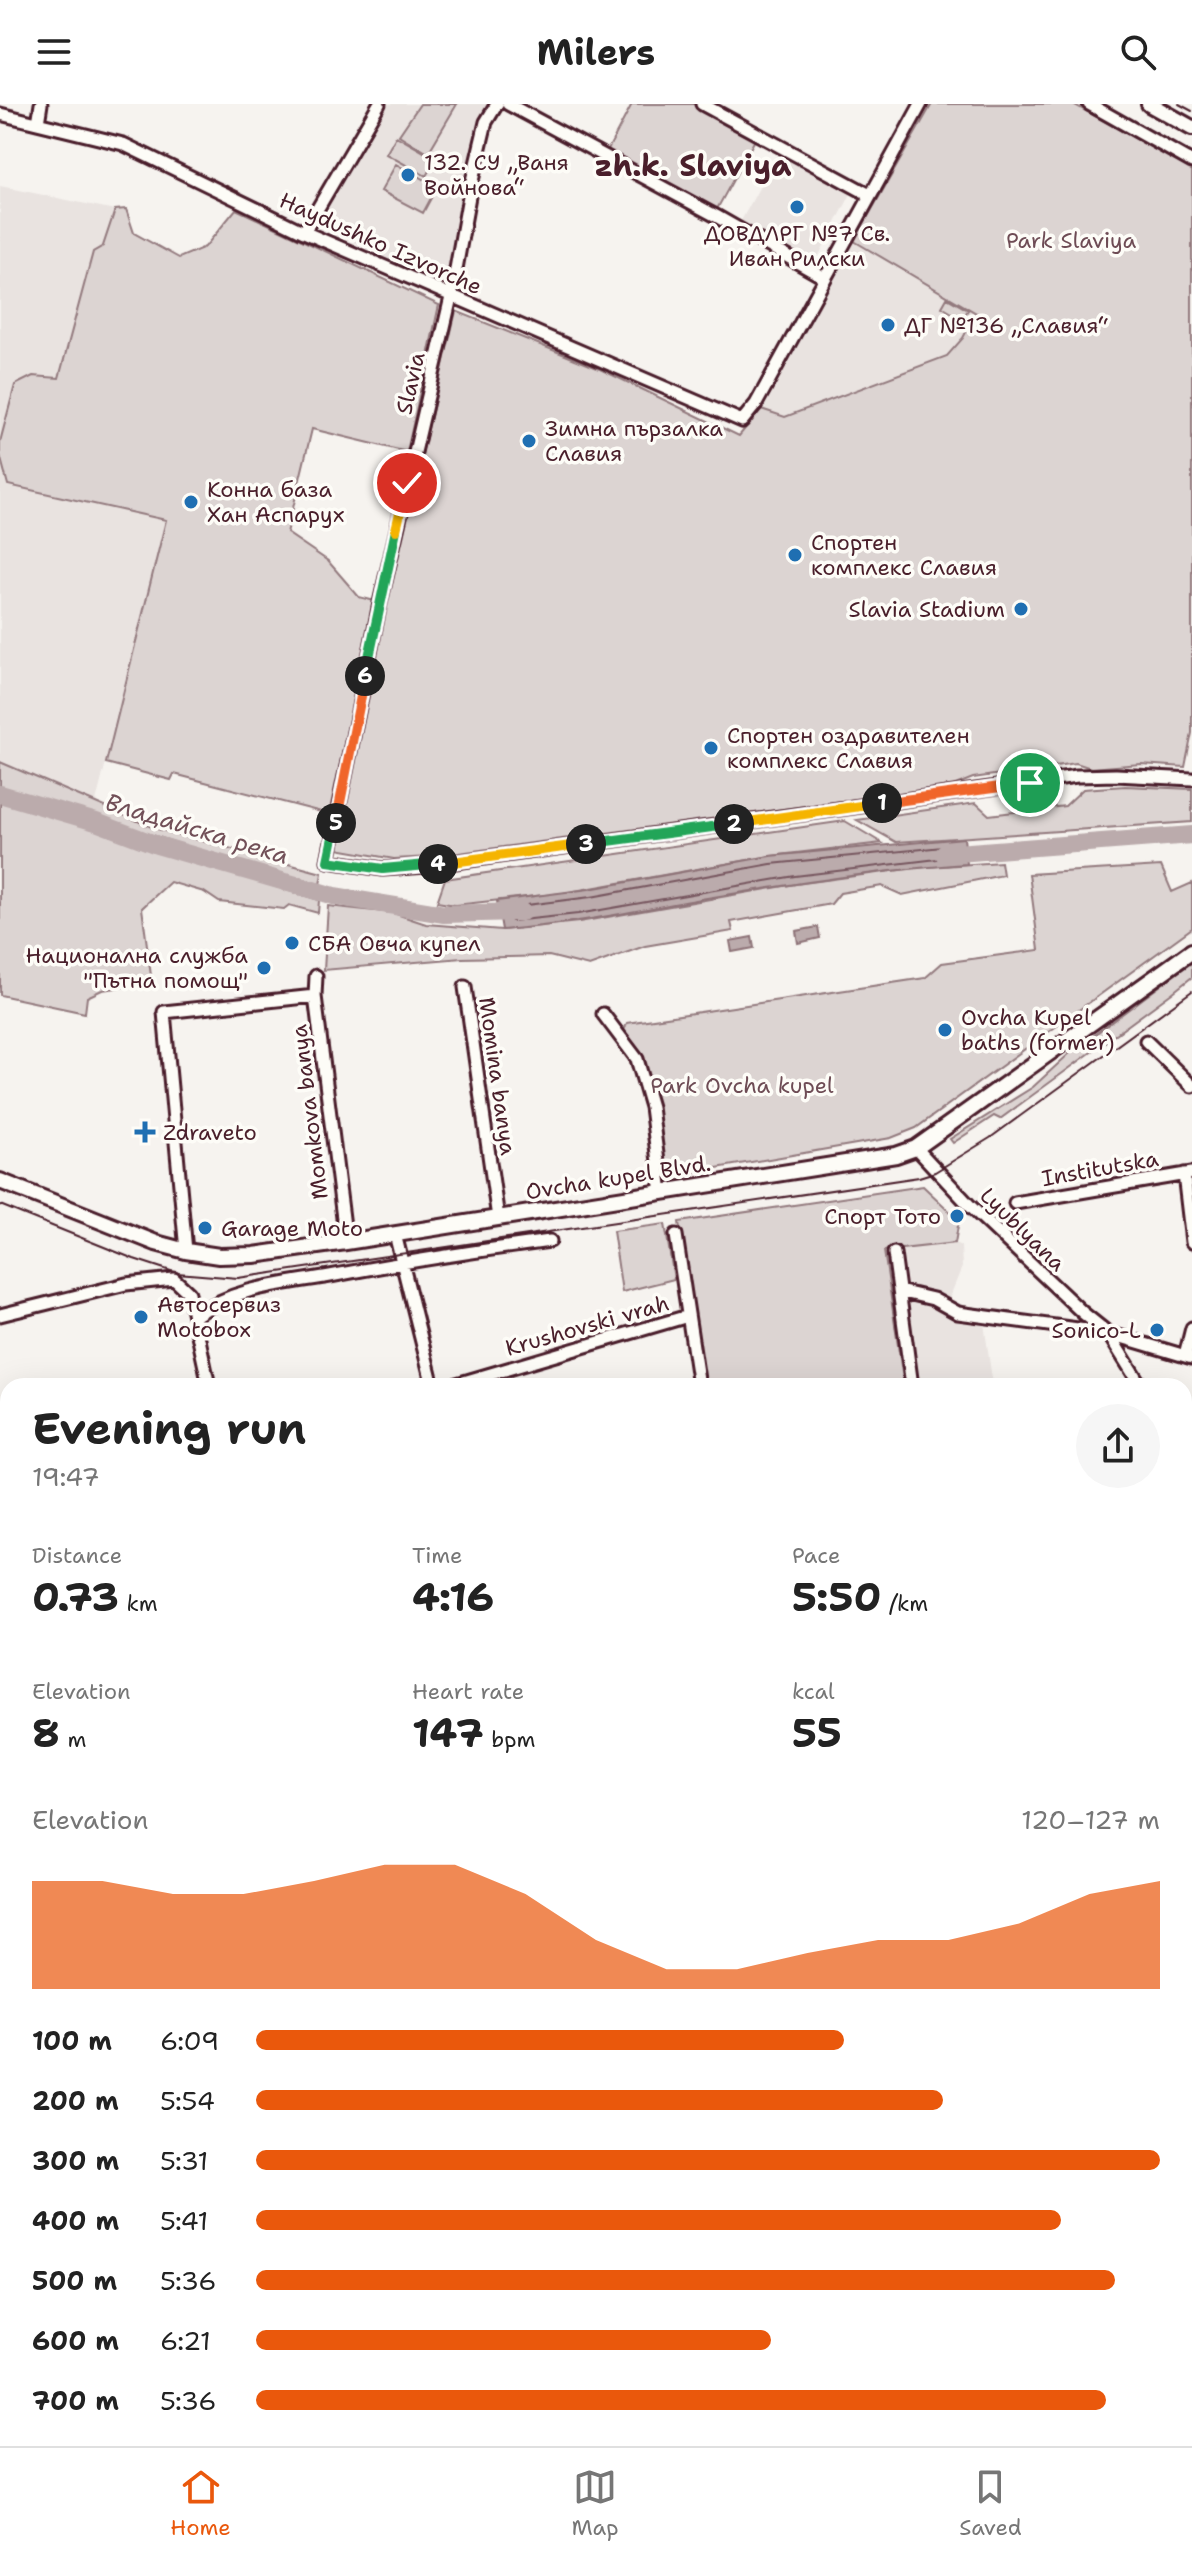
<!DOCTYPE html>
<meta charset="utf-8">
<style>
:root{--surface:#fff;--page:#f6f6f6;--text:#222;--muted:#767676;--line:#e0e0e0;--accent:#ea580c}
body{margin:0;font-family:"Shantell Sans",sans-serif;background:var(--page);color:var(--text);height:100vh;display:flex;flex-direction:column;font-size:30px;white-space:nowrap}
*{box-sizing:border-box;margin:0}
p{font-size:26px;color:var(--muted)}
.icon{flex:none;width:44px;height:44px;fill:none;stroke:currentColor;stroke-width:2;stroke-linecap:round;stroke-linejoin:round}
.map{position:relative;flex:1;overflow:hidden}
.side{position:absolute;left:0px;top:1274px;width:1192px;height:1068px;display:flex;flex-direction:column;background:var(--surface);border-radius:24px 24px 0 0;box-shadow:0 8px 32px #0002}
.side>*{flex:none}
.pin{position:absolute;display:grid;place-items:center;width:68px;height:68px;color:#fff;margin:-34px;border:4px solid #fff;border-radius:50%;box-shadow:0 2px 8px #0007}
.km{position:absolute;width:40px;height:40px;margin:-20px;border-radius:50%;background:#222;color:#fff;font-size:22px;line-height:40px;text-align:center}
.round{display:grid;place-items:center;flex:none;width:84px;height:84px;border-radius:42px;background:var(--page)}
.overview{display:flex;align-items:center;justify-content:space-between;height:136px;padding:0 32px}
h1{font-size:44px;font-weight:700;line-height:60px}
.stats{display:grid;grid-template-columns:repeat(3,1fr);gap:12px;height:136px;padding:8px 32px}
.stats div{display:grid;align-content:center}
.stats b{font-size:40px;font-weight:700}
.stats small{font-size:22px;font-weight:400}
.stats p{font-size:22px}
.chart{height:224px;padding:16px 32px}
.chart p{display:flex;justify-content:space-between}
.chart svg{width:100%;height:144px;margin-top:8px;fill:var(--accent);opacity:.7}
ul{padding:0 32px;list-style:none;font-size:26px}
li{display:grid;grid-template-columns:128px 96px 1fr;align-items:center;height:60px}
li i{height:20px;border-radius:10px;background:var(--accent)}
header{display:flex;justify-content:space-between;align-items:center;height:104px;padding:0 32px;background:var(--surface);font-size:36px;font-weight:700}
.tabs{display:flex;justify-content:space-around;align-items:center;height:112px;border-top:2px solid var(--line);background:var(--surface);font-size:22px;color:var(--muted)}
.tabs a{display:grid;justify-items:center;gap:4px}
.tabs .selected{color:var(--accent)}
.map>svg:first-child{display:block}
.built{fill:#e9e3e0}
.green{fill:#dcd4d2;stroke:#937a7e;stroke-width:2}
.water{fill:#bbabac;stroke:#8e7378;stroke-width:2}
.lines{fill:none;stroke-linecap:round;stroke-linejoin:round}
.shore{stroke:#77575f;stroke-width:2}
.river{stroke:#bbabac;stroke-width:18}
.minor-casing{stroke:#4a1f2b;stroke-width:17}
.major-casing{stroke:#4a1f2b;stroke-width:20}
.minor{stroke:#fdfcf7;stroke-width:11}
.major{stroke:#fdfcf7;stroke-width:14}
.tram{stroke:#4a1f2b;stroke-width:2}
.split-1-casing{stroke:#fff;stroke-width:16}
.split-2-casing{stroke:#fff;stroke-width:16}
.split-3-casing{stroke:#fff;stroke-width:16}
.split-4-casing{stroke:#fff;stroke-width:16}
.split-5-casing{stroke:#fff;stroke-width:16}
.split-6-casing{stroke:#fff;stroke-width:16}
.split-7-casing{stroke:#fff;stroke-width:16}
.split-8-casing{stroke:#fff;stroke-width:16}
.split-1{stroke:#f0652b;stroke-width:10}
.split-2{stroke:#f5b400;stroke-width:10}
.split-3{stroke:#22a559;stroke-width:10}
.split-4{stroke:#f5b400;stroke-width:10}
.split-5{stroke:#22a559;stroke-width:10}
.split-6{stroke:#f0652b;stroke-width:10}
.split-7{stroke:#22a559;stroke-width:10}
.split-8{stroke:#f5b400;stroke-width:10}
.poi-dot{fill:#1f6fb2;stroke:#fdfcf7;stroke-width:3}
.labels{text-anchor:middle;stroke-width:7;stroke-linejoin:round;paint-order:stroke}
.poi-label{font-size:22px;fill:#4a1f2b;stroke:#fdfcf7;text-anchor:start}
.park-label{font-size:22px;fill:#6e4c55;stroke:#fdfcf7}
.street-label{font-size:22px;fill:#4a1f2b;stroke:#fdfcf7}
.water-label{font-size:24px;font-style:italic;fill:#725058;stroke:#fdfcf7}
.district-label{font-size:30px;font-weight:bold;fill:#4a1f2b;stroke:#fdfcf7}
</style>
<header><svg class="icon" aria-label="menu" viewBox="0 0 24 24"><path d="M4 6h16M4 12h16M4 18h16"/></svg>Milers<svg class="icon" aria-label="search" viewBox="0 0 24 24"><circle cx="10" cy="10" r="6"/><path d="M15 15l6 6"/></svg></header>
<div class="map">
<svg width="1192" height="2342" viewBox="0 0 1192 2342">
<rect width="100%" height="100%" fill="#f6f3ef"/>
<filter id="ink" filterUnits="userSpaceOnUse"><feTurbulence type="fractalNoise" baseFrequency=".0125" numOctaves="2"/><feDisplacementMap in="SourceGraphic" scale="16" xChannelSelector="R" yChannelSelector="G"/><feConvolveMatrix kernelMatrix="1 2 1 2 8 2 1 2 1" color-interpolation-filters="sRGB"/></filter>
<g filter="url(#ink)">
<!-- built -->
<path class="built" d="M387,0H490L479,20L447,182L318,122Z
M780,45L853,86L815,159L740,119Z
M0,82L115,106L103,142L93,148L59,274L33,272L0,338Z
M854,137L976,209L963,234L947,252L785,313L763,306Z
M0,351L8,381L166,416L96,698L0,658Z
M955,1139L961,1142L962,1163L947,1200L984,1219L993,1282H919L903,1145Z
M0,1431L8,1435V1612L0,1608Z"/>
<!-- green -->
<path class="green" d="M420,0H457L428,49L399,31Z
M632,0H696L757,32L716,107L606,49Z
M932,0H1073L1192,66V629L1185,663L1141,660L1091,664L1076,659L973,674L953,682L429,753L394,755L337,745L385,505L456,207L600,265L739,332L761,305L785,313L947,252L963,234L976,209L854,137Z
M396,32L436,55L426,72L386,50Z
M396,60L437,83L423,109L381,87Z
M126,105L134,129L179,154L205,143L236,105L439,201L407,348L312,325L287,429L328,457L359,493L375,497L329,710L174,670L171,676L106,659L166,416L8,381L0,351V338L15,281L33,272L59,274L93,148L103,142L115,106Z
M947,194L968,206L962,215L942,203Z
M0,658L154,724L322,769L320,781L210,750L98,713L0,684Z
M1125,682L1192,685V718L896,738L857,716L976,699L989,711L1065,702L1083,685Z
M0,696L71,715L157,747L319,796L318,809L289,801L284,805L219,798L204,788L170,778L142,804L152,879L102,886L87,893L85,909L0,891Z
M845,717L882,739L770,752L563,789L455,801L437,798L445,775Z
M1001,758L1003,771L902,791L882,782L840,789L831,800L731,818L733,827L645,842L589,862L549,852L462,854L324,866L328,802L393,809L426,820L502,826L579,818L796,780L914,764Z
M1161,762L1172,788L1192,779V824L916,1024L891,1034L664,1073L655,1002L623,929L627,919L925,874L942,859L1039,846L1029,770Z
M1192,858V873L1172,889L1000,1015L994,1012L953,1039L950,1035L1033,983L1071,948Z
M923,1082L959,1116L955,1139L884,1147L904,1282H703L679,1118Z
M665,1120L674,1175L622,1188L613,1127Z
M0,2123L8,2133V2334H218L227,2342H0Z
M386,2334H869L881,2342H398L384,2337Z"/>
<!-- water -->
<path class="water" d="M964,734L967,760C879,766 793,780 707,794C638,806 571,821 502,826L497,797L589,785L770,752Z
M818,823L820,834L798,839L796,827Z
M752,833L754,844L732,848L730,837Z"/>
<g class="lines">
<!-- shore -->
<path class="shore" d="M953,742L957,746L954,753L795,772L578,810L512,817L509,815L507,808L510,803L591,793L771,760Z"/>
<!-- river -->
<path class="river" d="M0,690L96,718L157,741L334,792L444,810L522,808
M944,750L1192,731"/>
<defs>
<path id="minor" d="M497,0L486,18L471,81L451,193L380,499L328,757L383,765L427,762L1077,672L1116,671L1192,675
M508,0L716,112L825,174
M702,0L870,91
M1089,0L1192,58
M0,10L123,40L304,128L742,317L756,300L921,0
M38,19L41,0
M304,128L379,0
M316,872L315,892L346,1138
M465,883L498,1114
M603,910L637,955L651,1003L662,1089
M1146,937L1192,982
M916,1044L970,1102L1083,1209L1108,1229L1192,1254
M1184,1070L1192,1138
M1015,1099L1192,1069
M395,1130L433,1282
M676,1131L699,1282
M186,1147L164,908L315,892
M894,1149L912,1282
M899,1187L933,1195L958,1209L1108,1229L1141,1282
M0,1211L126,1180L174,1175L189,1189L209,1282
M195,1212C235,1183 283,1180 330,1172C403,1158 476,1147 550,1137
M1185,1252L1192,1224
M450,1282L688,1212
M1184,1353L1192,1367
M0,1396L8,1394
M1184,1448L1192,1452
M1184,1617L1192,1621
M0,1740L8,1731
M0,1761L8,1775
M1184,1835L1192,1820
M0,1908L8,1869
M0,2000L8,2013
M1184,2044L1192,2050
M1184,2161L1192,2152
M1184,2281L1192,2287
M365,2334L377,2342
M884,2334L896,2342
M1171,2342L1192,2329"/>
<path id="major" d="M1149,0L1192,24
M0,1077L156,1139L186,1147L219,1152L254,1151L346,1138L896,1051L916,1044L1192,847"/>
</defs>
<!-- minor casing -->
<use href="#minor" class="minor-casing"/>
<!-- major casing -->
<use href="#major" class="major-casing"/>
<!-- minor -->
<use href="#minor" class="minor"/>
<!-- major -->
<use href="#major" class="major"/>
<!-- tram -->
<path class="tram" d="M1179,0L1192,7
M0,1101L134,1155L177,1169L238,1174L919,1073L935,1068L990,1034L1192,887"/>
</g>
</g>
<g class="lines" filter="url(#ink)">
<defs>
<path id="split-1" d="M882,699L1030,679"/>
<path id="split-2" d="M734,720L882,699"/>
<path id="split-3" d="M586,740L734,720"/>
<path id="split-4" d="M438,760L586,740"/>
<path id="split-5" d="M336,719L328,757L383,765L438,760"/>
<path id="split-6" d="M336,719L365,572"/>
<path id="split-7" d="M365,572L396,426"/>
<path id="split-8" d="M396,426L407,379"/>
</defs>
<!-- split-1 casing -->
<use href="#split-1" class="split-1-casing"/>
<!-- split-2 casing -->
<use href="#split-2" class="split-2-casing"/>
<!-- split-3 casing -->
<use href="#split-3" class="split-3-casing"/>
<!-- split-4 casing -->
<use href="#split-4" class="split-4-casing"/>
<!-- split-5 casing -->
<use href="#split-5" class="split-5-casing"/>
<!-- split-6 casing -->
<use href="#split-6" class="split-6-casing"/>
<!-- split-7 casing -->
<use href="#split-7" class="split-7-casing"/>
<!-- split-8 casing -->
<use href="#split-8" class="split-8-casing"/>
<!-- split-1 -->
<use href="#split-1" class="split-1"/>
<!-- split-2 -->
<use href="#split-2" class="split-2"/>
<!-- split-3 -->
<use href="#split-3" class="split-3"/>
<!-- split-4 -->
<use href="#split-4" class="split-4"/>
<!-- split-5 -->
<use href="#split-5" class="split-5"/>
<!-- split-6 -->
<use href="#split-6" class="split-6"/>
<!-- split-7 -->
<use href="#split-7" class="split-7"/>
<!-- split-8 -->
<use href="#split-8" class="split-8"/>
</g>
<!-- markers -->
<g class="poi-dot">
<circle cx="408" cy="71" r="8"/>
<circle cx="797" cy="103" r="8"/>
<circle cx="888" cy="221" r="8"/>
<circle cx="529" cy="337" r="8"/>
<circle cx="191" cy="398" r="8"/>
<circle cx="795" cy="451" r="8"/>
<circle cx="1021" cy="505" r="8"/>
<circle cx="711" cy="644" r="8"/>
<circle cx="292" cy="839" r="8"/>
<circle cx="264" cy="864" r="8"/>
<circle cx="945" cy="926" r="8"/>
<path d="M141 1016h8v8h8v8h-8v8h-8v-8h-8v-8h8z"/>
<circle cx="957" cy="1112" r="8"/>
<circle cx="205" cy="1124" r="8"/>
<circle cx="141" cy="1213" r="8"/>
<circle cx="1157" cy="1226" r="8"/>
</g>
<g class="labels">
<!-- poi labels -->
<g class="poi-label">
<text x="424" y="66">132. СУ „Ваня<tspan x="424" dy="25">Войнова“</tspan></text>
<text x="797" y="137" text-anchor="middle">ДОВДЛРГ №7 Св.<tspan x="797" dy="25">Иван Рилски</tspan></text>
<text x="904" y="229">ДГ №136 „Славия“</text>
<text x="545" y="332">Зимна пързалка<tspan x="545" dy="25">Славия</tspan></text>
<text x="207" y="393">Конна база<tspan x="207" dy="25">Хан Аспарух</tspan></text>
<text x="811" y="446">Спортен<tspan x="811" dy="25">комплекс Славия</tspan></text>
<text x="1005" y="513" text-anchor="end">Slavia Stadium</text>
<text x="727" y="639">Спортен оздравителен<tspan x="727" dy="25">комплекс Славия</tspan></text>
<text x="308" y="847">СБА Овча купел</text>
<text x="248" y="859" text-anchor="end">Национална служба<tspan x="248" dy="25">"Пътна помощ"</tspan></text>
<text x="961" y="921">Ovcha Kupel<tspan x="961" dy="25">baths (former)</tspan></text>
<text x="163" y="1036">Zdraveto</text>
<text x="941" y="1120" text-anchor="end">Спорт Тото</text>
<text x="221" y="1132">Garage Moto</text>
<text x="157" y="1208">Автосервиз<tspan x="157" dy="25">Motobox</tspan></text>
<text x="1141" y="1234" text-anchor="end">Sonico-L</text>
</g>
<!-- park labels -->
<g class="park-label">
<text x="1071" y="144">Park Slaviya</text>
<text x="742" y="989">Park Ovcha kupel</text>
</g>
<!-- street labels -->
<g class="street-label">
<text transform="translate(381 139) rotate(24)" y="8">Haydushko Izvorche</text>
<text transform="translate(410 279) rotate(-77)" y="8">Slavia</text>
<text transform="translate(498 972) rotate(82)" y="8">Momina banya</text>
<text transform="translate(309 1008) rotate(-97)" y="8">Momkova banya</text>
<text transform="translate(1100 1064) rotate(-10)" y="8">Institutska</text>
<text transform="translate(618 1073) rotate(-9)" y="8">Ovcha kupel Blvd.</text>
<text transform="translate(1023 1125) rotate(44)" y="8">Lyublyana</text>
<text transform="translate(587 1221) rotate(-16)" y="8">Krushovski vrah</text>
</g>
<!-- water labels -->
<g class="water-label">
<text transform="translate(197 725) rotate(17)" y="8">Владайска река</text>
</g>
<!-- district labels -->
<g class="district-label">
<text x="693" y="72">zh.k. Slaviya</text>
</g>
</g>
</svg>
<div class="pin" style="left:1030px;top:679px;background:#1e9e55"><svg class="icon" aria-label="arrive" viewBox="0 0 24 24"><path d="M6 21V4h12l-3 4 3 4H6"/></svg></div>
<div class="pin" style="left:407px;top:379px;background:#d93025"><svg class="icon" aria-label="check" viewBox="0 0 24 24"><path d="M5 12l5 5 9-10"/></svg></div>
<b class="km" style="left:882px;top:699px">1</b>
<b class="km" style="left:734px;top:720px">2</b>
<b class="km" style="left:586px;top:740px">3</b>
<b class="km" style="left:438px;top:760px">4</b>
<b class="km" style="left:336px;top:719px">5</b>
<b class="km" style="left:365px;top:572px">6</b>
<section class="side">
<div class="overview"><div><h1>Evening run</h1><p>19:47</p></div><a class="round"><svg class="icon" aria-label="share" viewBox="0 0 24 24"><path d="M12 15V3M7 8l5-5 5 5M5 13v7h14v-7"/></svg></a></div>
<div class="stats">
<div><p>Distance</p><b>0.73<small> km</small></b></div>
<div><p>Time</p><b>4:16</b></div>
<div><p>Pace</p><b>5:50<small> /km</small></b></div>
</div>
<div class="stats">
<div><p>Elevation</p><b>8<small> m</small></b></div>
<div><p>Heart rate</p><b>147<small> bpm</small></b></div>
<div><p>kcal</p><b>55</b></div>
</div>
<div class="chart"><p><span>Elevation</span>120–127 m</p>
<svg viewBox="0 0 160 44" preserveAspectRatio="none"><path d="M0 44V11L10 11L20 15L30 15L40 11L50 6L60 6L70 15L80 29L90 38L100 38L110 33L120 29L130 29L140 24L150 15L160 11V44z"/></svg>
</div>
<ul>
<li><b>100 m</b>6:09<i style="width:65%"></i></li>
<li><b>200 m</b>5:54<i style="width:76%"></i></li>
<li><b>300 m</b>5:31<i style="width:100%"></i></li>
<li><b>400 m</b>5:41<i style="width:89%"></i></li>
<li><b>500 m</b>5:36<i style="width:95%"></i></li>
<li><b>600 m</b>6:21<i style="width:57%"></i></li>
<li><b>700 m</b>5:36<i style="width:94%"></i></li>
</ul>
</section>
</div>
<nav class="tabs">
<a class="selected"><svg class="icon" aria-label="home" viewBox="0 0 24 24"><path d="M3 11l9-7 9 7M6 9v11h12V9"/></svg>Home</a>
<a><svg class="icon" aria-label="map" viewBox="0 0 24 24"><path d="M3 6l6-2 6 2 6-2v14l-6 2-6-2-6 2zM9 4v14M15 6v14"/></svg>Map</a>
<a><svg class="icon" aria-label="saved" viewBox="0 0 24 24"><path d="M7 4h10v16l-5-4-5 4z"/></svg>Saved</a>
</nav>
